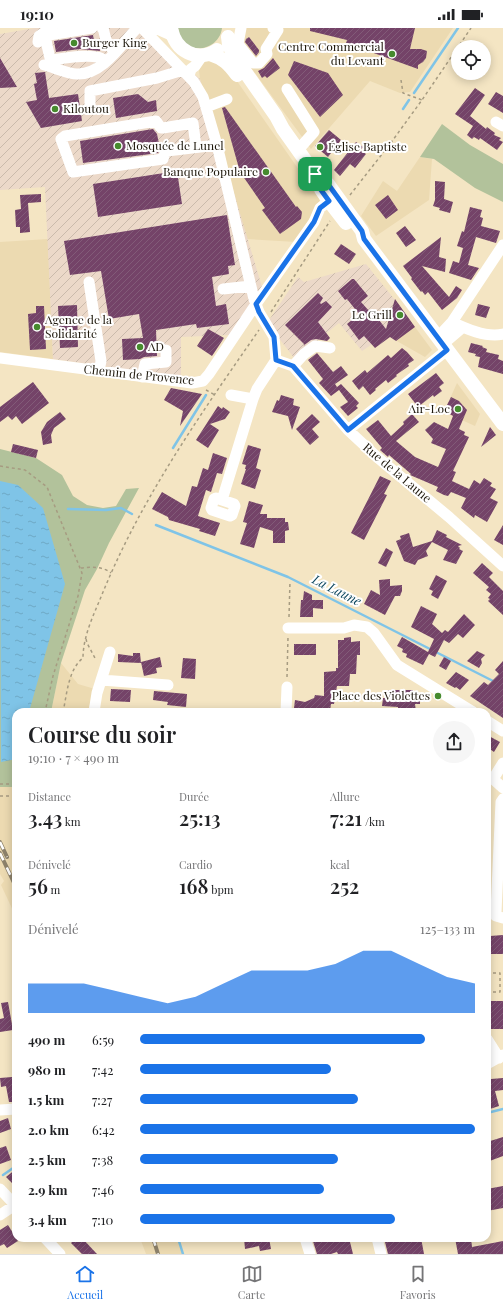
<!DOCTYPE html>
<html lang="fr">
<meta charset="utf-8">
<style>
:root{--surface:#fff;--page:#f6f6f6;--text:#202124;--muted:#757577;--line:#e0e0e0;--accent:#1a73e8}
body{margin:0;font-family:"Playfair Display",serif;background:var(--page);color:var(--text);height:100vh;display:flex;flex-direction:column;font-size:15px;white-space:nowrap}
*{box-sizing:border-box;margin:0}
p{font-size:13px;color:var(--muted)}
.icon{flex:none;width:22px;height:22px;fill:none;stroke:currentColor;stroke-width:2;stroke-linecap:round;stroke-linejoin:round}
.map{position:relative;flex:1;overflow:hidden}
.side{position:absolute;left:12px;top:680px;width:479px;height:534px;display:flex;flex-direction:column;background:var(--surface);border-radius:12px;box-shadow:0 2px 10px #0003}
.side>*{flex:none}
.controls{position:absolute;left:451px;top:12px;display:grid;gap:8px}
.controls a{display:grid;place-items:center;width:40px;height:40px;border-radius:50%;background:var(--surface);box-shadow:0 2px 10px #0003;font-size:20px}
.pin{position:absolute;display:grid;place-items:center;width:34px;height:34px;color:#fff;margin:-17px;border-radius:8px;box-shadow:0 2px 6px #0006}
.round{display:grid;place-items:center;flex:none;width:42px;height:42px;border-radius:21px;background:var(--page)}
.headline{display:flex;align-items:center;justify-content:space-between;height:68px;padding:0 16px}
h1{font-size:22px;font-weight:600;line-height:30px}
.figures{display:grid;grid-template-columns:repeat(3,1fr);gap:6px;height:68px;padding:4px 16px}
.figures div{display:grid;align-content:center}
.figures b{font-size:20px;font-weight:600}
.figures small{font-size:11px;font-weight:400}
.figures p{font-size:11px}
.chart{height:112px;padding:8px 16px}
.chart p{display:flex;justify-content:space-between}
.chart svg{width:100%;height:72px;margin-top:4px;fill:var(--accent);opacity:.7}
ul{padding:0 16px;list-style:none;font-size:13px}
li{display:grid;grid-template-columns:64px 48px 1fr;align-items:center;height:30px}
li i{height:10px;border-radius:5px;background:var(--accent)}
.status{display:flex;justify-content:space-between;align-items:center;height:28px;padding:0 20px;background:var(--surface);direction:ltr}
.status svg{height:11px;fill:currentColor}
.tabs{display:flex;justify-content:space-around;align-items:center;height:56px;border-top:1px solid var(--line);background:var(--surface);font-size:11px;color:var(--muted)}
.tabs a{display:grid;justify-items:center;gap:2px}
.tabs .selected{color:var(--accent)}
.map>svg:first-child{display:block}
.built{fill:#ecdab1}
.industrial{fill:url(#industrial-furrows)}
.green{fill:#b2c29b}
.water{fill:url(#water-ripples)}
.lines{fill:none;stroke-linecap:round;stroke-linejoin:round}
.stream{stroke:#7fc4e7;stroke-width:2.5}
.building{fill:url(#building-hatch)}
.path{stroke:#a69b81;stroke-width:1.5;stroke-dasharray:3 3;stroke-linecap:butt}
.minor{stroke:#fff;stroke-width:11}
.major{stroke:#fff;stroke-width:14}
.rail-casing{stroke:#8d826b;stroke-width:4}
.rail{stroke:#fff;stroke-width:2.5;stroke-dasharray:8;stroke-linecap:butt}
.route-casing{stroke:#fff;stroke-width:8}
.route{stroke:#1a73e8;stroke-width:5}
.poi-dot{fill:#468a2e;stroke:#fff;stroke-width:1.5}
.labels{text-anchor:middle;stroke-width:4;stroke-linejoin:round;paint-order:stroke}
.poi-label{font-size:12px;fill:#1e180c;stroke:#fff;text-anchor:start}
.street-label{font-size:12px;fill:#1e180c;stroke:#fff}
.water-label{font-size:13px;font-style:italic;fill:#0d475f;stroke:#fff}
</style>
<div class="status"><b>19:10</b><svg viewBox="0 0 49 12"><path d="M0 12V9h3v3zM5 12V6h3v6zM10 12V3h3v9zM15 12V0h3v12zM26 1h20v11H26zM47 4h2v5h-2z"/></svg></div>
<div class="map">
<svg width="503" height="1226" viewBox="0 0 503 1226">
<defs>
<pattern id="industrial-furrows" width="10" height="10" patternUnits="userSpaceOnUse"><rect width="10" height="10" fill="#ecd9c9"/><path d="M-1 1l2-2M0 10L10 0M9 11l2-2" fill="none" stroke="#cabaab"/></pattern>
<pattern id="water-ripples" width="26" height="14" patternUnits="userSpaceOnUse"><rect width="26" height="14" fill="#7fc4e7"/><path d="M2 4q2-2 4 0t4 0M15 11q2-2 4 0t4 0" fill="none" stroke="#6da8c5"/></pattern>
<pattern id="building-hatch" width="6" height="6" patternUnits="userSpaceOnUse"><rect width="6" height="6" fill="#744368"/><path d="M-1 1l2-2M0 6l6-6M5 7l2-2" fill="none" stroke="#825b78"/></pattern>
</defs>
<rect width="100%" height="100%" fill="#f4e5c3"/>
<!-- built -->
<path class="built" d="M238,0H453L410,64L400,65L370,53L311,121L235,18Z
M208,30L232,46L320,172L296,214L247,211L200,51L199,42L203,34Z
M420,129L432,131L429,172L376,208L361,188L383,153L397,163Z
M48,211L53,331L0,324V214Z
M395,272L432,322L425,329L395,312L386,301Z
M457,355L480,386L475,398L444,384Z
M61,635L78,656L95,661L89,679V684H51Z
M0,759H16V889L1,857L4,853L0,846Z
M140,1210H178L183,1226H146Z"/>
<!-- industrial -->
<path class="industrial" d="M35,0H142L200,51L262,259L229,307L181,309V349L53,331L45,159L0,162V6Z
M366,236L395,272L386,301L371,317L362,323L339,295L295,331L267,295L298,249L304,254Z"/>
<!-- green -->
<path class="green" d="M178,0H222C220,19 195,28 182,12C180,9 179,4 178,0Z
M442,96L470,117L503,136V174L475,160L434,131L420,129Z
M0,421L36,430L62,447L73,468L87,477L103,480L116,478L126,461L139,460L109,515L97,541L85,562L61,635L51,684H16V759H0Z"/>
<!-- water -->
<path class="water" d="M0,453L18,457L43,480L65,556L29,684H16V731L1,734Z"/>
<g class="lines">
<!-- stream -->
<path class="stream" d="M414,65L458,0
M403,81L409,72
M173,420L206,367
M68,481L106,482L121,480L132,486
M156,497L288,549L495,654
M487,1085L503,1081
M3,1147L16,1138
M178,1210L183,1226"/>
</g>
<!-- building -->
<path class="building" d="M310,0H415L410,21H421L427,23L426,30L423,34L418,37V41L346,15L347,12L310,3Z
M93,7L95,18L99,17L100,23L80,21L56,24L54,13Z
M249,9L259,22V24L256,28L245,14L246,11Z
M0,30L10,47L17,59L0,60Z
M273,30L280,40L267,50L265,48L262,50L258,43L264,40Z
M294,33L328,45L343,67L320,89L288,47Z
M45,44L49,70L78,66L82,93L41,100L26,74L37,72L34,56L37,55L35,45Z
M475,60L485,67L470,88L486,101L487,99L495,105L494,107L501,110L499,112L503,114L497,122L480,110L479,112L474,109L472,111L467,107L473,98L455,86Z
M496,64L503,68V85L488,76Z
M138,66L148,74L156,72L157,83L116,90L113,70Z
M225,79L296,179L297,178L302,184L301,191L280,206L262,182L265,180L240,144L222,80Z
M153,101L157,106L160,121L158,125L83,135L80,113Z
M329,102L341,112L328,129L315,118Z
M356,114L363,119L360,122L366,126L355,140L350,136L340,148L334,142Z
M177,143L182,176L98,189L93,156Z
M435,153L445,154L444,171L453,174L450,185L439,182L440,180L433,178L435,172Z
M41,166V174L28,175L30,204L20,205V199H16L15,182L21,181L20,167Z
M388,167L398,182L386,191L375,177Z
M470,179L482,182L480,189L483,190L481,198L500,203L496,215L476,209L468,237L479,240L471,252L449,245L453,233L459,235L463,220L457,218L462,203L464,204Z
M227,187L235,237L228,238L229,246L212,249L216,278L226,276L229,296L197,300L196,296L156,302L157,328L144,329L140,331L123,332L122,311L143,310L139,286L109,291L101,243L70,247L64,213Z
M405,198L416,212L406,219L396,205Z
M441,209L439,229L446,231L445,244L422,238L449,269L456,258L462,262L457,270L442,282L428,264L425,267L422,263L421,264L411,251L412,250L403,238Z
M341,216L356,226L349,236L334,226Z
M352,251H354L368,268L361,274L370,284L372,283L386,301L395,271L415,299L396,313L390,309L375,320L364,308L359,312L347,296L359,286L347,271L345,272L338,263Z
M318,265L323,270L320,275L321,276L326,273L332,279L318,294L330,310L327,313L316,311L311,312L303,318L305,317L285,297Z
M478,276L490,279L486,290L475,287Z
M77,277L78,319L60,320L58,278Z
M36,278H44L46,321L30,322L28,286L36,285Z
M208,301L224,310L212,328L197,318Z
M471,315L483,318L482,319L487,321L486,324L499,327L498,331L503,333V346L478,339L480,329L475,328L476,326L468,324Z
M402,320L407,324L414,332L408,336L409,338L396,347L397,348L388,355L386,352L375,361L376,362L370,367L363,358L359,362L352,353L365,342L367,345L388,327L391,330Z
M317,325L333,344L341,338L348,347L335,356L337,359L341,356L359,375L356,378L358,380L348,388L340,379L348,374L339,362L331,368L319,355L323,351L308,332Z
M436,345L444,355L439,359L442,363L434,369L433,367L418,379L408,366Z
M33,354L49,375L22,396L16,388L12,392L8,388L0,394V379Z
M171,360L202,366L180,398L183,383L164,372Z
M281,367L294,371L293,377L300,379L292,402L288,388L272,384L277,372L279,373Z
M451,369L459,373L467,382L459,401L465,404L464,407L469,409L453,443L456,444L452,453L469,461L474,452L480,456L484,450L492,455L490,458L496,461L490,470L498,474L487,494L475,487L474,490L461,480L466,470L451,464L448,468L444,467L436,463L438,459L410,447L411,446L389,427L388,429L380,422L382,420L366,401L378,392L391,408L404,396L403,394L412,386L419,394L396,413L415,429L438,439L446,421L431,415L433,411L425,402L434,394L448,401L453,388L448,385L450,380L446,379Z
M218,378L222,381L223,379L230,384L225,391L210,396L219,402L208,420L196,412Z
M60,384L66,391L54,400L51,407L52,415L43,417L41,404L47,394Z
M312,386L320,394L312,401L319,409L310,417L296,401Z
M490,399L496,407L481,419Z
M13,416L38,422L36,430L11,424Z
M248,417L261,421L256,440L261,442L255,461L241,456L246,441H245L246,437L242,436Z
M213,425L227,430L222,446L217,445L211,464L206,462L198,488L220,495L215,508L199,503L200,501L169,492L168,489L152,481L162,464L186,478L192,458L197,459L203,440L208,442Z
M380,448L391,453L384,466L387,467L364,512L351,505Z
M249,473L263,477L260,486H267V490H285V494H288L289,502L285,503V515H273V503L260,499L254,520L240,516L247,495L243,494Z
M503,497V517L494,512Z
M437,502L447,507L446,509L462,517L458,518L460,520L459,521L463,523L456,536L443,532L448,522L432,514L426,523L428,528L418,532L415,537L404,533L396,513L401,511L400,508L409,505L413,519L432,513Z
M386,520L393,524L386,539L378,535Z
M482,535L493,545L489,549L503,563V587L488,573L490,571L488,570L491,566L486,562L489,559L473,545Z
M436,547L447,553L438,571L431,567L433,563L429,561Z
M390,551V558L402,557V563L400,568H395L385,587L364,576L371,562L380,567L379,552Z
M304,563L312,567V572H323V581L313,580V589H300L301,572H303Z
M421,578L437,586L432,596L442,605L445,602L448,604L464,586L475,597L463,610L458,606L449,615L444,612L435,629L429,626L423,637L406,629L407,626L402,624L403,621L397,618L402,609L428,624L434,611L411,599Z
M351,609V614L360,613V627H357L356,646H350L349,658H337L334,676H331L330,683L294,680L295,672L305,674L314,670L315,667L324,668V644L336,643V640H338V612H344V610Z
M294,616H316V627H294Z
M477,623L485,627L481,631L482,635L479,640L467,633Z
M133,625H140L141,635L118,634V626L133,628Z
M160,629L162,639L156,640L157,645L144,648L141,634Z
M444,629L451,633L446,642L439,638Z
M183,630L196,631L195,651L181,650Z
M503,633V690L470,668L484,654L488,657L499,646L495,642Z
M456,644L469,652L460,662L456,659L455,660L446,655Z
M111,661L131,662L130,674L110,673Z
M388,662H413L412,666H418V668H420V676H415L416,684H398V679L382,678L383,670H388Z
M154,663L187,666L186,679L167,677L168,674L153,672Z
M487,707L500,714L494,724L487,719Z
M503,907V926H490V908Z
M490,973H503V1001H490Z
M8,974L13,1002L0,1004V991L4,990L1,975Z
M487,1043H490L491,1051L503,1050V1062L495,1063L499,1078L487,1082Z
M12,1049H16V1074H9L6,1058L1,1059L0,1050Z
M8,1090L11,1101L0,1105V1093Z
M503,1109V1128L487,1134V1114Z
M6,1118L11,1132L0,1136V1120Z
M16,1141V1159L6,1149Z
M503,1158V1180L487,1183V1161Z
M8,1197L18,1213L7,1220L4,1216L0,1218V1202Z
M76,1210H82L97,1226H82L71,1215Z
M244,1210H269L271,1221L260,1223L259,1218L245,1221Z
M312,1210H349L353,1226H338L337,1224L331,1226H317Z
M384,1210H421L424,1226H388Z
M455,1210H471L472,1219L503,1213V1226H458Z"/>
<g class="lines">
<!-- path -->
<path class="path" d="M401,52L403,65L422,72
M350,167L390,116L422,72L471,0
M271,284L330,193
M206,362L215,367
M0,438L25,442L47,459L82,545L78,568L53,648L45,684
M81,540C90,539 103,538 111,545
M289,589L290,553
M86,611L87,615L96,632
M287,649L288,609
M63,684C67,666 68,642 83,630C83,609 93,588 101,569C140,472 200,387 259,302
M0,756H16
M0,768H16
M487,945H500V964H487"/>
<!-- minor -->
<path class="minor" d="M92,0L49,7L46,13L50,30L52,32C65,30 97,24 106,33
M102,0H103L106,12L114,24
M142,0L194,54L203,69L217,117L254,271L259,284L274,309L276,332
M155,0L173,8
M241,0L238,16L253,35H259L267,26L266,21L278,2L273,0
M38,14L39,8L51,0
M44,37C53,39 68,46 77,46C102,47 121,17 137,0
M189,48L191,41L195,38L202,28
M287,61L314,104L298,122
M206,79L227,71
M90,81V63L157,50L183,42
M496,94L503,98
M196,119L193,95L163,100H161L156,93L65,108L61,111L73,144L163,131L165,125L167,123L217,117
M89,254L101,333L99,343
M223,261L251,258
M452,294C466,301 487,310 503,306
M438,309L452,294L503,217
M443,316L463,299
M0,330L192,355L203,353L209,346L256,276L314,194L320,180L329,173
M276,332L293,338L348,402L377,429L449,489L503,538
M293,338L304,326L315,318L330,320
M142,349L145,336L166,334V322
M231,367L253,371
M348,402L447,322
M216,470L234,476L235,478L232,487L230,488L212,482L211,480L214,471Z
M222,472L253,371L257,361L276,332
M288,600H344L354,597L367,599L374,605L397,637L473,684
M101,652L168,657
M94,684L97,665L110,624
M286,684L287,659
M487,693L503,703
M487,749L493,751L503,760
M493,751L503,735
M503,771L501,774L496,884V888L503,890
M487,1011L499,1030
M487,1036L503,1027
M0,1082L16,1081
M0,1161L16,1178
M0,1187L15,1177
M45,1210L60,1226
M305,1210L310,1226
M377,1210L381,1226"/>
<!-- major -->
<path class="major" d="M171,0C175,23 197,35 217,22
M228,9L229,17L234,28L276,88L283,101L315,146L321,161L329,173L346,195
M210,26C223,30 229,36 237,47
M315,146L328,156L362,203L364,211L503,396"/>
<defs>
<path id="rail" d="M0,814L7,829
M0,825L16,859
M153,1210L158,1226"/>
</defs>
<!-- rail casing -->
<use href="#rail" class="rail-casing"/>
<!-- rail -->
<use href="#rail" class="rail"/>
</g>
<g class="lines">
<defs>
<path id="route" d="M315,146L328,156L362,203L364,211L447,322L348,402L293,338L276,332L274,309L259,284L256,276L314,194L320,180L329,173L321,162Z"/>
</defs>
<!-- route casing -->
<use href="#route" class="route-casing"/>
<!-- route -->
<use href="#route" class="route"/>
</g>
<!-- markers -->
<g class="poi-dot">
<circle cx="74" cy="15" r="4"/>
<circle cx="392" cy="26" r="4"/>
<circle cx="55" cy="81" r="4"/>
<circle cx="118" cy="118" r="4"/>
<circle cx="320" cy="119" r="4"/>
<circle cx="266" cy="144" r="4"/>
<circle cx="400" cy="287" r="4"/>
<circle cx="37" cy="299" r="4"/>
<circle cx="140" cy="319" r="4"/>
<circle cx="458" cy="381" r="4"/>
<circle cx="438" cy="668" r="4"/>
</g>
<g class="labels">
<!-- poi labels -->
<g class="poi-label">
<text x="82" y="19">Burger King</text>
<text x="384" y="23" text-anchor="end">Centre Commercial<tspan x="384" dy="14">du Levant</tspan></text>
<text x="63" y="85">Kiloutou</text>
<text x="126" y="122">Mosquée de Lunel</text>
<text x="328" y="123">Église Baptiste</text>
<text x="258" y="148" text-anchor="end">Banque Populaire</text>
<text x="392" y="291" text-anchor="end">Le Grill</text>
<text x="45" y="296">Agence de la<tspan x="45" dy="14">Solidarité</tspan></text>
<text x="148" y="323">AD</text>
<text x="450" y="385" text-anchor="end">Air-Loc</text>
<text x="430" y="672" text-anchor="end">Place des Violettes</text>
</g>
<!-- street labels -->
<g class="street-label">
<text transform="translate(139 347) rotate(6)" y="4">Chemin de Provence</text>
<text transform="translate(397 445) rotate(40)" y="4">Rue de la Laune</text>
</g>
<!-- water labels -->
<g class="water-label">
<text transform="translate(337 562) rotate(27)" y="5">La Laune</text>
</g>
</g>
</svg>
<div class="controls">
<a><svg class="icon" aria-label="locate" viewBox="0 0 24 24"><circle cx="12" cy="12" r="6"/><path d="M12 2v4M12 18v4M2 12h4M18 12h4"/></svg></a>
</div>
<div class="pin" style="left:315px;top:146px;background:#1e9e55"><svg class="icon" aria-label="arrive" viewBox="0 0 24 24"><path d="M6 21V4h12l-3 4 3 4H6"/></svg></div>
<section class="side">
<div class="headline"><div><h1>Course du soir</h1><p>19:10 · 7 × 490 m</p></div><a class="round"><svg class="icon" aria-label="share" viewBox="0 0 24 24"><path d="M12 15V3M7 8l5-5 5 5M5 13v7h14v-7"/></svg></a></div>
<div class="figures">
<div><p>Distance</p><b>3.43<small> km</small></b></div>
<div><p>Durée</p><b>25:13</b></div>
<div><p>Allure</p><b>7:21<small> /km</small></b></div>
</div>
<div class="figures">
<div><p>Dénivelé</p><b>56<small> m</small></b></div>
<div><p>Cardio</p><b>168<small> bpm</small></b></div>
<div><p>kcal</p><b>252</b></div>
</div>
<div class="chart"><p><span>Dénivelé</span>125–133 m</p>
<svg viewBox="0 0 160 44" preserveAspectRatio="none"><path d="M0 44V26L10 26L20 26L30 30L40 34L50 38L60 34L70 26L80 18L90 18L100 18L110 14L120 6L130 6L140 14L150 22L160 26V44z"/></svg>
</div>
<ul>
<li><b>490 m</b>6:59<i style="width:85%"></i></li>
<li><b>980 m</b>7:42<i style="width:57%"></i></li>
<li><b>1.5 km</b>7:27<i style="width:65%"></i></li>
<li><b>2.0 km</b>6:42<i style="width:100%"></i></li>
<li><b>2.5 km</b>7:38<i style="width:59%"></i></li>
<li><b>2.9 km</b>7:46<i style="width:55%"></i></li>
<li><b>3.4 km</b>7:10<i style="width:76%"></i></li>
</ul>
</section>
</div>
<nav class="tabs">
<a class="selected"><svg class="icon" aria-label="home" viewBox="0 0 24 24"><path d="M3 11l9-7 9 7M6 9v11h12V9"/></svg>Accueil</a>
<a><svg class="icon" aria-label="map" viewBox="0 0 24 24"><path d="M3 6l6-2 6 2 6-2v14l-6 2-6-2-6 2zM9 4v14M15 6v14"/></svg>Carte</a>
<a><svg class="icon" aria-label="saved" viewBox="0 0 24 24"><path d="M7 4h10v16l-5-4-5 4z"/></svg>Favoris</a>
</nav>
